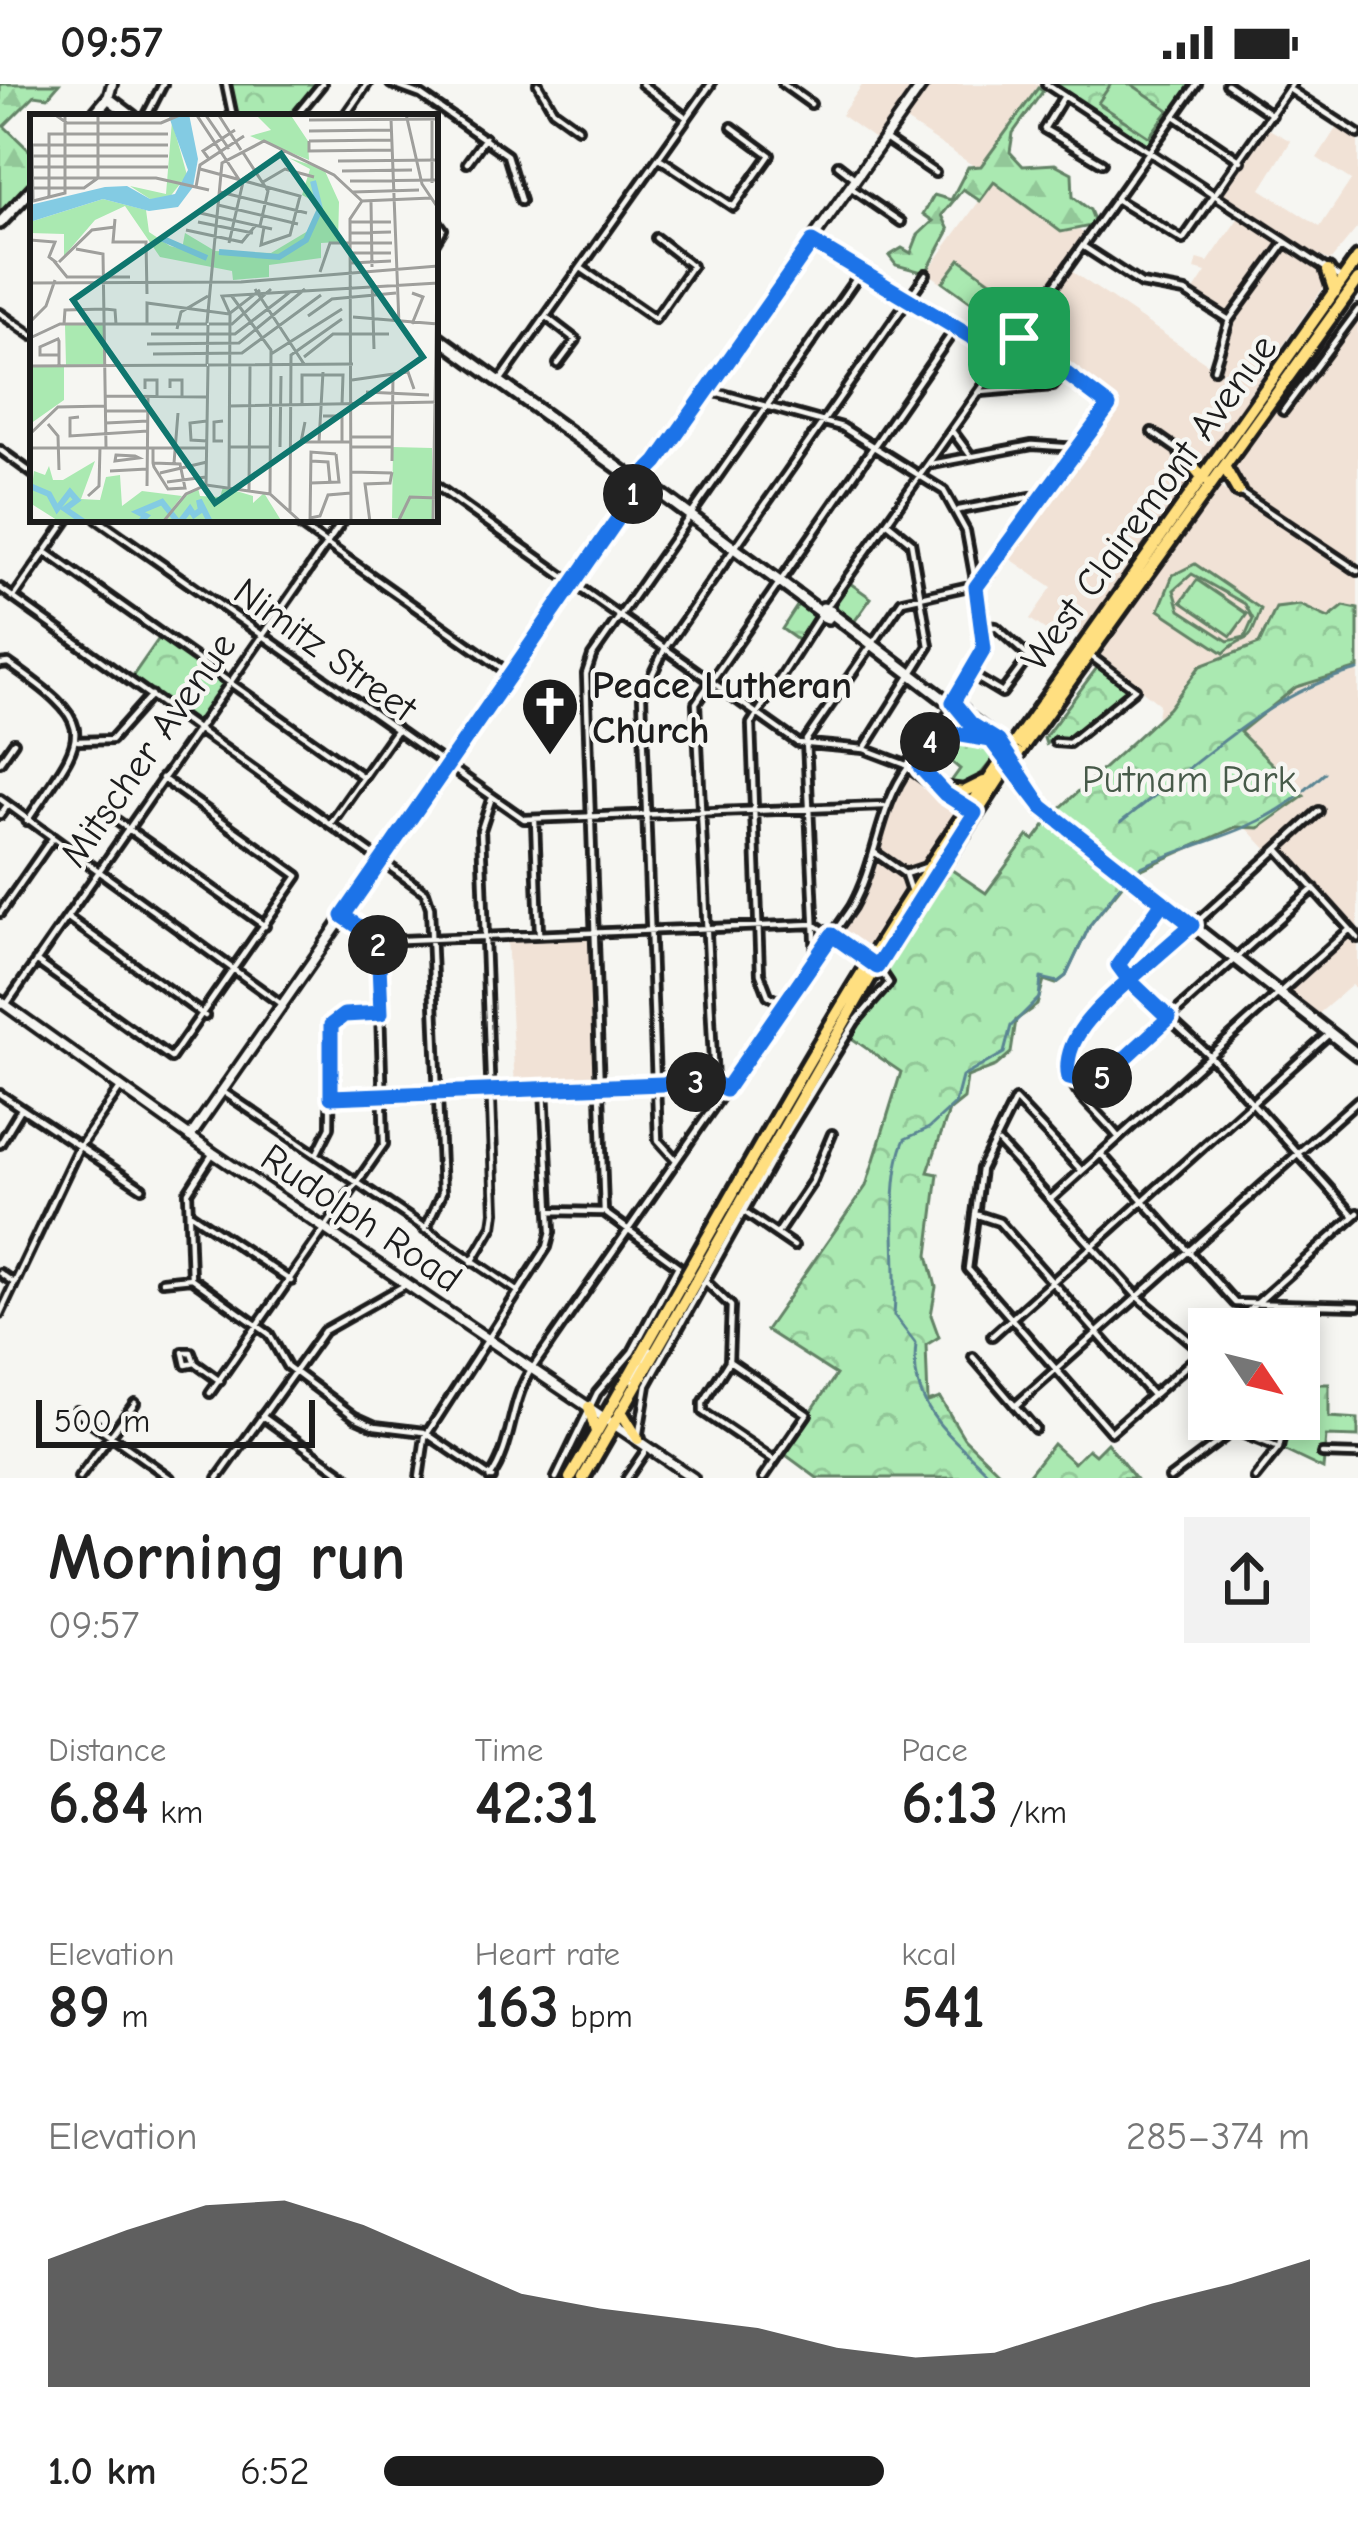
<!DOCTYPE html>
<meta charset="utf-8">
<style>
:root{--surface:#fff;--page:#f2f2f2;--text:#222;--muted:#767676;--accent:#1c1c1c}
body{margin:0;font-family:"Comic Neue",sans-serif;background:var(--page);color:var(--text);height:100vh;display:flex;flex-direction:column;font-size:45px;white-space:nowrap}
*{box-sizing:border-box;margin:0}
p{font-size:39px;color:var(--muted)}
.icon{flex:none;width:66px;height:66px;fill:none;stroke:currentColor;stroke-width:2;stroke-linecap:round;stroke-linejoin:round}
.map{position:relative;height:1394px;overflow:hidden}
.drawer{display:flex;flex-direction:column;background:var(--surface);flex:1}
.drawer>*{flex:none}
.needle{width:78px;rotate:125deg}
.controls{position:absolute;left:1188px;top:1224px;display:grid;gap:24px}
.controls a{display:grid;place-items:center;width:132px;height:132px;border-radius:0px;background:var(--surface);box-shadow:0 6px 18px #0003;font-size:60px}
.scale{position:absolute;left:36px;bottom:30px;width:279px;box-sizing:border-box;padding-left:12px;border:6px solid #1c1c1c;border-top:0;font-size:33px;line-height:42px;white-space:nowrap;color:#1c1c1c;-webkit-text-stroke:9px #f6f6f2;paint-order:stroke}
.pin{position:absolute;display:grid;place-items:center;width:102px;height:102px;color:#fff;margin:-51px;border-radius:24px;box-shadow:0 6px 18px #0006}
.km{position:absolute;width:60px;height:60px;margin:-30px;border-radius:50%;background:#222;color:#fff;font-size:33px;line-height:60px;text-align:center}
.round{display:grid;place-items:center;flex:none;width:126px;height:126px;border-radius:0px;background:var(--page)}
.summary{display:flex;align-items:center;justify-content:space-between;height:204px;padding:0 48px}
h1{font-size:66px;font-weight:600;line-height:90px}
.metrics{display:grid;grid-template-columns:repeat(3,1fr);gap:18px;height:204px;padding:12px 48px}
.metrics div{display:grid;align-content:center}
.metrics b{font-size:60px;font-weight:600}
.metrics small{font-size:33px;font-weight:400}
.metrics p{font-size:33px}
.chart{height:336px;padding:24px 48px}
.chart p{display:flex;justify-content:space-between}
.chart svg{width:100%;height:216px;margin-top:12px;fill:var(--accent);opacity:.7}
ul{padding:0 48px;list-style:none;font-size:39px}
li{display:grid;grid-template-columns:192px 144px 1fr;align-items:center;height:90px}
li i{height:30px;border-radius:15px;background:var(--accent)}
.status{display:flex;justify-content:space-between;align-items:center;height:84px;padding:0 60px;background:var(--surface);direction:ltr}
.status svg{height:33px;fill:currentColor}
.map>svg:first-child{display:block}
.built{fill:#f1e2d6}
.forest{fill:url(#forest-firs);stroke:#638266;stroke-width:3}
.park{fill:url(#park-crowns);stroke:#638266;stroke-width:3}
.pitch{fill:#aae9b1;stroke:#638266;stroke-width:3;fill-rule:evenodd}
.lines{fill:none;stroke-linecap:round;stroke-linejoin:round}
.stream{stroke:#5a8593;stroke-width:3}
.minor-casing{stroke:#1c1c1c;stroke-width:14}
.tertiary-casing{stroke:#1c1c1c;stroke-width:16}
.secondary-casing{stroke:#1c1c1c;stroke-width:18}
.primary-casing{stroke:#1c1c1c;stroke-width:20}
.minor{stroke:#f6f6f2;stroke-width:4.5}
.tertiary{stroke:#f6f6f2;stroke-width:8}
.secondary{stroke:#f6f6f2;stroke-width:9}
.primary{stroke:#ffdf80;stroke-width:10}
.primary-bridge-casing{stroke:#1c1c1c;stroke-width:20;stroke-linecap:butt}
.primary-bridge{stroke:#ffdf80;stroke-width:10}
.route-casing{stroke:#fff;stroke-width:24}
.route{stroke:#1a73e8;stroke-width:15}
.labels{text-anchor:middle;stroke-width:9;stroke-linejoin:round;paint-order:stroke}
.street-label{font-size:39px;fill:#1c1c1c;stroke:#f6f6f2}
.poi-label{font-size:39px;font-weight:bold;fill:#1c1c1c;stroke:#f6f6f2;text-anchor:start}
.park-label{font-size:39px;fill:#475a49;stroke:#f6f6f2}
.inset-river{fill:none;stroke:#83cbe3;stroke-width:6}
.inset-road{fill:none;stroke:#9f9f9c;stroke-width:3}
.view{fill:#0f766e;fill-opacity:0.15;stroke:#0f766e;stroke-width:6}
.inset-edge{fill:none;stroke:#1c1c1c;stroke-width:6}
</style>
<div class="status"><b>09:57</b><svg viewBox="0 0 49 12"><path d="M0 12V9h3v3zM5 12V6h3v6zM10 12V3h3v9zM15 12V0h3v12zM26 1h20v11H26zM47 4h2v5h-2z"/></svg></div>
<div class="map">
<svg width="1358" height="1394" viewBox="0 0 1358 1394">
<defs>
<pattern id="forest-firs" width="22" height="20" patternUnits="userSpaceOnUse" patternTransform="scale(3)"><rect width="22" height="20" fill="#aae9b1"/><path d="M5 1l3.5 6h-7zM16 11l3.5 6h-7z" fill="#92c798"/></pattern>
<pattern id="park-crowns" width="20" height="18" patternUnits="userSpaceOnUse" patternTransform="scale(3)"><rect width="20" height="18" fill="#aae9b1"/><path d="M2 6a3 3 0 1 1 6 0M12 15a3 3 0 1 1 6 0" fill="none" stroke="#92c798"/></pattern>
</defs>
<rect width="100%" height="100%" fill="#f6f6f2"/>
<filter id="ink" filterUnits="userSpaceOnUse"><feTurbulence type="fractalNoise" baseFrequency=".00833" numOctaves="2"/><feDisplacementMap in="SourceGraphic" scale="24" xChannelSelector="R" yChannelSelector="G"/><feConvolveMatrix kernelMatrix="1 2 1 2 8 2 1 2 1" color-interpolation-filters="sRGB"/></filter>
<g filter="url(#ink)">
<!-- built -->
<path class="built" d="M863,0H908L916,5L879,58L841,31Z
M927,0H1041L983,88L903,35Z
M1342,35L1358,45V143L1330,177L1284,154L1229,230L1193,208L1206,188L1195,185L1198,175L1208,178L1242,129L1221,112L1267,44L1291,57L1261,105L1320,143L1351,96L1317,74Z
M994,97L1061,148L1079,146L1090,154L1019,254L927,188Z
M1285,164L1330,194L1250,309L1282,332L1358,230V485L1234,397L1213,375L1082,551L1073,549L1082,533L1069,542L1066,554L1074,566L1030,535L1052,503L1006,472L1113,320L1024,253L1071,187L1217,286L1234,236Z
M1219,403L1358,490V906L1352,901L1316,932L1287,908L1354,845L1279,761L1269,768L1246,743L1133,789L1159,620L1095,569Z
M909,682L958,724L913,791L906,790L909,796L862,872L832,851L870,781L884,722Z
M595,848L601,1002L515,1005L507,851Z"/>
<!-- forest -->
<path class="forest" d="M0,0H59L48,13L35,11L4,42L33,70V97L0,133Z
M1038,4L1043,7L1013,49L1010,68L1023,82L1055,80L1072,89L1073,113L1090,126L1096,141L1061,148L994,98L980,117L963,105L942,131L949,146L928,185L922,188L896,181L889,172L902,164L911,169L918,151L933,137L923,130L934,111L951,116L968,83L981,82Z"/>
<!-- park -->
<path class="park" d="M226,0H322L295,33H233Z
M1053,0H1192L1149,64Z
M847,497L871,514L849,545L825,534L803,560L782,545L803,513L826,524Z
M1300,521L1329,534L1344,522L1358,525V584L1296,603L1240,648L1304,712L1259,744L1236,743L1133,789L1055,729L1169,624L1200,582L1259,560L1276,524Z
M162,550L229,598L197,645L130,596Z
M1099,581L1124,600L1127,609L1066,660L1054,652L1046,660L1044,654Z
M963,652L991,660L998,669L970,703L948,702L960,685L948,675Z
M1051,733L1128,794L1090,841L1066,892L1056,900L1044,896L1037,921L1016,936L1011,969L996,982L967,993L964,1015L949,1027L928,1088L938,1090L928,1171L936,1203L931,1231L939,1253L926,1261L928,1318L940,1314L964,1354L1005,1394H817L783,1369L836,1291L766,1246L866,1102L901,988L847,951L890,897L884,880L943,780L986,809L1028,752L1034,756Z
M1299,1300H1329V1333L1358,1335V1353L1326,1352L1323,1385L1279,1364L1285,1335H1299Z
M1107,1359L1135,1394H1026L1053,1360L1074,1379L1088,1365L1095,1371Z"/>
<!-- pitch -->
<path class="pitch" d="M1111,0H1131L1169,26L1149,53L1098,19Z
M960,175L1031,226L1014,249L943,198Z
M1195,480L1261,525C1246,570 1249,544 1224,569L1159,526L1173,491ZM1192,490L1245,520L1253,535L1245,553L1228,557L1180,526L1174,506Z
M1197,496L1247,530L1231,552L1181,518Z"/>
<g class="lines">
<!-- stream -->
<path class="stream" d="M1304,707L1325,689
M1121,738C1193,684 1269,607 1358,586
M1133,787C1188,759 1250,751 1297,713
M993,1394C955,1353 908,1328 916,1260L894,1231C899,1178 885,1100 905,1055L929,1044L955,1020L962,993L1004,969L1011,942L1039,914L1041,894L1058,898L1066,892L1090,841L1122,799"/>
<defs>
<path id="minor" d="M226,0L233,33
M391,0L421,11L507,71L521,117
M538,0L553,26L578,44
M642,0L687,34
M783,0L811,20
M1046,0L1342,195
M1227,0L1272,31
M1289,5L1358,50
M1064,12L1044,45L1102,79
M146,33L163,0
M295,33L322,0
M344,33L367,0
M1176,33L1241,77
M885,55L935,89
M659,74L733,123L770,71L732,43
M467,79L485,54
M838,81L856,95
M850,103L901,138
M1117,116L1183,156L1292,0
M435,134L443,145L435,158
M812,158L1005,273
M1084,163L1141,200L1185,208L1229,236
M581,184L655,235L692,182L656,154
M0,229L33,252
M546,233L576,256L558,280
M1214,285L1229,236L1285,159
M500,297L711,0
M708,306L842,343L944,407L966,447L985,551L980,577L953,618
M981,308L1053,302L1066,287
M1283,327L1358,226
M953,348L970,371
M1152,348L1182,369
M0,366L33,390
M932,380L1032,361L1079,364
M435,401L798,659L864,665L909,682C877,725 878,777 852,823L529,1289C509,1323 513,1361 490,1394
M1241,409L1358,487
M959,426L1031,413L1041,416
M97,435L524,735L884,722
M291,435L510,590
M46,468L363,693
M0,504L425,808L430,823L442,1109L425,1146
M14,513L68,435
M826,524L1197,0
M0,580L8,579C103,645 86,649 27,737
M972,591L1002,609L1029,573L996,543L983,542
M78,657L111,656L151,611
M1055,658L1069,659L1135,605L1092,573
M864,665L929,562L911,458L889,440
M0,678L14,658
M0,715L281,920
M103,727L265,842
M0,731L7,721
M535,736L539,849
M330,740L395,648
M1278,765L1358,854
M874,768L905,790L910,805
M905,790L926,783
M1163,818L1118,887L1210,972L1354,1132
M0,829L51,756
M343,832L378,857L814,840L869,877
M68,834L205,932
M816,876L806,656L902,517L983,499L1109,322L1019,254
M36,877L171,974L298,792L162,694
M6,921L344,435
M784,921L768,911L760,890L751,640L820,532
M1069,994L1096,1001
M714,998L696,619L957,242
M222,1007L519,1208
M0,1010L142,1104
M331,1013L714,998L725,1006
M1092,1021L1100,996L1314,804
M1119,1054C1084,1009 1049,1002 1084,941L1319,727
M999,1059L1137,1212L1209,1273
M0,1060L21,1025
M317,1069L330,1043L331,941L344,931L381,929
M1101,1070L1235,1219L1358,1222
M676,1076L658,1056L642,612L665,564L926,190
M1082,1087L1015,1016L981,1085L968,1185L1111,1348L1209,1262
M1051,1115L1350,845
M550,1127L604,1128L678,1182L632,1268L597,1309L556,1394
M604,1128L586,590L592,572L862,186
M744,1128L794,1162
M191,1130L291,1197
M975,1130L999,1138L1153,1312
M777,1150L812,1098L832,1050
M472,1178L493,1142L495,1128L481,746L491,716
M0,1189L14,1199
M191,1194L269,1250L287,1282L355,1333L375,1342L424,1348L492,1394
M191,1194L188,1108L213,1069
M162,1197L191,1194
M706,1198L731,1222L729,1277L807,1330L763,1394
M0,1230L78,1065L121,1003
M1228,1245L1358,1129
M1288,1245L1289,1221
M992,1252L1330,949
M973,1273L1035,1345
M729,1277L703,1319V1328L774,1376
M195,1279L191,1268H183L186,1281L195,1279L220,1297
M210,1309L384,1060L378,857
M1015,1322L1358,1016
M76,1327L170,1394
M262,1332L348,1394
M1234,1346L1279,1364
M638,1355L647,1301L789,1046L855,938L889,899L879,884
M1322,1370L1358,1371
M79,1394L135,1319
M218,1394L324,1247L407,1200
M419,1394L425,1353L547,1163L551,1148L544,1004
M627,1394L648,1363
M1170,1394L1234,1346V1335
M1255,1394L1279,1364L1285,1335"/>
<path id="tertiary" d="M108,14L112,0
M643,394L923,0
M0,917L213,1069L693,1394
M190,1053L642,404
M633,1296L649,1267"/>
<path id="secondary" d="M92,33L108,14L133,33
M0,139L33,104
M435,251L638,398
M641,394L647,397L645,404L638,401Z
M648,400L820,528
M823,524L830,526L828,534L821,531Z
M831,529L995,654L1041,723L1358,971
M963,626L952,628L909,682L970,725
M953,641L993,658
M934,655L962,649"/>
<path id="primary" d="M1328,187L1335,208
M1182,369L1204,395
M1225,384L1238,407
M1014,660L1358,174
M1018,669L1358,196
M948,706L964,708L984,698
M589,1323L596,1348
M622,1329L638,1355
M570,1394C710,1155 836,910 997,684
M583,1394L876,883L1001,692"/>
</defs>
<!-- minor casing -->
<use href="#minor" class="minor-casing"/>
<!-- tertiary casing -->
<use href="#tertiary" class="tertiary-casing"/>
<!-- secondary casing -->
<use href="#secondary" class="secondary-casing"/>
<!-- primary casing -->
<use href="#primary" class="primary-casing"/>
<!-- minor -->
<use href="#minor" class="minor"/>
<!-- tertiary -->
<use href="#tertiary" class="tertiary"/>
<!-- secondary -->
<use href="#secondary" class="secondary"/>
<!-- primary -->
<use href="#primary" class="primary"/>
<defs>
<path id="primary-bridge" d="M997,684L1014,660
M1001,692L1018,669"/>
</defs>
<!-- primary-bridge casing -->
<use href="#primary-bridge" class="primary-bridge-casing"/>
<!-- primary-bridge -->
<use href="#primary-bridge" class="primary-bridge"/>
</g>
</g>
<g class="lines" filter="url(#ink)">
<defs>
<path id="route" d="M1019,254L1005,273L812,158L657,378L638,397L630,417L343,832L378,856L381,929L344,931L331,941V1013L714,998L725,1006L832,851L877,883L975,729L945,710L920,683L923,664L950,649L991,656L1042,723L1163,818L1118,881L1129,896C1102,920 1060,955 1069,994L1096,1001L1169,934L1129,896L1192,841L1042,723L998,657L971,640L953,618L984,565L976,503L1109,322L1019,254"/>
</defs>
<!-- route casing -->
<use href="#route" class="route-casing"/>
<!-- route -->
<use href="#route" class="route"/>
</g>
<!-- icons -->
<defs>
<symbol id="church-pin" viewBox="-11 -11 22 30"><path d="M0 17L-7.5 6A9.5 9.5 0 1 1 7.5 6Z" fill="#1c1c1c" stroke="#f6f6f2"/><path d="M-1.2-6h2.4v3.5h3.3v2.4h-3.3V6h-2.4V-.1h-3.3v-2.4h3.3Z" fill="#fff"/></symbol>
</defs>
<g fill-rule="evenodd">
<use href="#church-pin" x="517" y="589" width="66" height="90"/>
</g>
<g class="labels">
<!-- street labels -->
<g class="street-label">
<text transform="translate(1148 418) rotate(-54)" y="14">West Clairemont Avenue</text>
<text transform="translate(326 565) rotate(36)" y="14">Nimitz Street</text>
<text transform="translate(147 665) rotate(-55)" y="14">Mitscher Avenue</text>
<text transform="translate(362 1133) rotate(34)" y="14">Rudolph Road</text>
</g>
<!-- poi labels -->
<g class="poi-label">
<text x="592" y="614">Peace Lutheran<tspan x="592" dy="45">Church</tspan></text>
</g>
<!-- park labels -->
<g class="park-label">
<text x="1189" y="708">Putnam Park</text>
</g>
</g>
<!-- overview -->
<g transform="translate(30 30)">
<rect width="408" height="408" fill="#f6f6f2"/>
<path d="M65,347L51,385L70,386L76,363L90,361L92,392L112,377L152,382L132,408H30L0,389L4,357L15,361L19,352L23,366H33ZM193,373L223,382V389L234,379L252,408H135L154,382L168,374L170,382L190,383Z" fill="#aae9b1"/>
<path d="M225,0H260L278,27L279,46L220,22L241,16Z" fill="#aae9b1"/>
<path d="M142,7L157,61L139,84L120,85L100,72L136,80ZM259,44L294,55L309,88L308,128L291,129V144L239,151V163L203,166L202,157L130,143L95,92L65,106L34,142V120L0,119V108L73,85L116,96L119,118L140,132L152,135L155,119L185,137L241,139L283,114L287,103L289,90L272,81L280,55ZM75,210V250L36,251L35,211ZM34,252V286L0,310V253ZM363,333L402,334L403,408L362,404Z" fill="#aae9b1"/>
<path d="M138,0H159L168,45L163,73L148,93L119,97L73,85L0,108V91L75,73L97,72L120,85L145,80L158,56Z" fill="#83cbe3"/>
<path class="inset-river" d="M131,124L177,144M189,138L249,143L276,126L290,95L283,67M0,372L19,380L27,395L40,378L47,386L35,395L54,408M110,408L116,402L108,398L132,388L148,408M150,408L160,395L164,401L171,396L169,386L180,408"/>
<path class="inset-road" d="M24,0L37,9H131L152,0M35,0V79L3,87L2,31H138M68,0V64M166,0L210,67L255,37M175,0L199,35M188,0L211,36M376,0L392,70L408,94M361,5L369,210M402,5V69M279,6L408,5M279,17L361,16M279,27V37L361,36M279,27L361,26M212,37L238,77L230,112M2,42H138M179,45L173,37L205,16M308,47L408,46M2,53H138M170,55L270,82L260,121L231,131L234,113M312,57L382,56M0,64H126L179,76M320,67L408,66M233,68L255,55L284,63M166,73L170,51L214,22M0,74H54L68,64M190,78L277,99M323,78L389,76M19,83V20H138M332,87L401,84M341,88L342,153M188,91L268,110M170,99L242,115M85,105L83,128H116L117,180M168,108L223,119M320,108H361M156,116L212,128L226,111M321,119L361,118M0,126L25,128L19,143L27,149M199,129L213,68M46,135L73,140L76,333M321,139H361M24,147L37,163H100M29,148L62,116L85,113M321,149L361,147M290,158L300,129H362M342,167L344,235M0,169L211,168L408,152M225,175L274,250M201,181L241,236L240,380M278,202L302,185L366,179M323,203L408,210M0,208L16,192L25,166M177,209L192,49L234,27L304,61L332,87M34,210L35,196L75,195L85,196L86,210M117,210V189L199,200L230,176M179,210H202L241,175M382,210L393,183L382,179M147,215L151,198L178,182M121,220H205L260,178M0,224L30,210H177M117,230L209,229L275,175M123,240L212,239L291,181M241,240L312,195M29,241H10V233L28,225L29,227V252M274,243L303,220H359M177,250L178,211M178,251L323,250M0,252L177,251M178,252L176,371L240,380L271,408M322,266L378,258L384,275M140,274V266H152V283M115,275V266H127V282M336,278L399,281M76,282L177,283M200,292L408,288M272,292V261H313L312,291M76,297H118M293,302H312V328M49,303L40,304V322L118,317M275,308L271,328H322M76,309L118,307M18,310L28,322L29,356M0,320L28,293L76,292M322,323H362M177,327L161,326L160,309L177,307M193,327H184V308L193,307M289,328L293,258M123,333V349L124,353L138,375L155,374L150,350L123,349M199,333H240M250,333L251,262M322,333H362M0,334H177M86,341L105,342L109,344L85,347ZM281,347L298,348L300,369M362,347L363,261M144,349L148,299M80,357L117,355M322,358L362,359M130,359L177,348M137,368L176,363M281,369L309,368L306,340M117,372L118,282M199,373L200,200L192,182L408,169M219,376L220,251M58,382L69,372L70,333M260,397L261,241L312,205M280,404L290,402L298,381L321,379M133,408L156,380L176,371M280,408L281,338L306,340M321,408L320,105L332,87M340,408L335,370L360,369L362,358M368,408L380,383L407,384M403,408L408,108"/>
<path class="view" d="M251,40L393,243L185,389L43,186Z"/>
<rect width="408" height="408" class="inset-edge"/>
</g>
</svg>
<div class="controls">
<a><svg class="needle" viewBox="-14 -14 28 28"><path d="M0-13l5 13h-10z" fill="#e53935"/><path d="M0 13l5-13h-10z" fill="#767676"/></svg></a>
</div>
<div class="scale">500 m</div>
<div class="pin" style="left:1019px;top:254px;background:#1e9e55"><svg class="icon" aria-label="arrive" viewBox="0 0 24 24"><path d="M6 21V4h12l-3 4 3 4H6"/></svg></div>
<b class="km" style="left:633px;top:410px">1</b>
<b class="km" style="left:378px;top:861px">2</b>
<b class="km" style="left:696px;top:998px">3</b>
<b class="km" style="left:930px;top:658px">4</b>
<b class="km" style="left:1102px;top:994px">5</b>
</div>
<section class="drawer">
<div class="summary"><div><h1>Morning run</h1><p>09:57</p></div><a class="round"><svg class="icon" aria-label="share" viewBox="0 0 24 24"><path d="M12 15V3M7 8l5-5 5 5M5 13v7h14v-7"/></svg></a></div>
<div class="metrics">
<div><p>Distance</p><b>6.84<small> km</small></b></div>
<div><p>Time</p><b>42:31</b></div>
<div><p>Pace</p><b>6:13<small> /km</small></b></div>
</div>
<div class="metrics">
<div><p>Elevation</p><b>89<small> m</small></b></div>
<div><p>Heart rate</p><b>163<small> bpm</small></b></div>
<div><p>kcal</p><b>541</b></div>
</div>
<div class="chart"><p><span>Elevation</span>285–374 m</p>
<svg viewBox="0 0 160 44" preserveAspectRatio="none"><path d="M0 44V18L10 12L20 7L30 6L40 11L50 18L60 25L70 28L80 30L90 32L100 36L110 38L120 37L130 32L140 27L150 23L160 18V44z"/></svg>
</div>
<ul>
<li><b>1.0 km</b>6:52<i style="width:54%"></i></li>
</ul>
</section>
